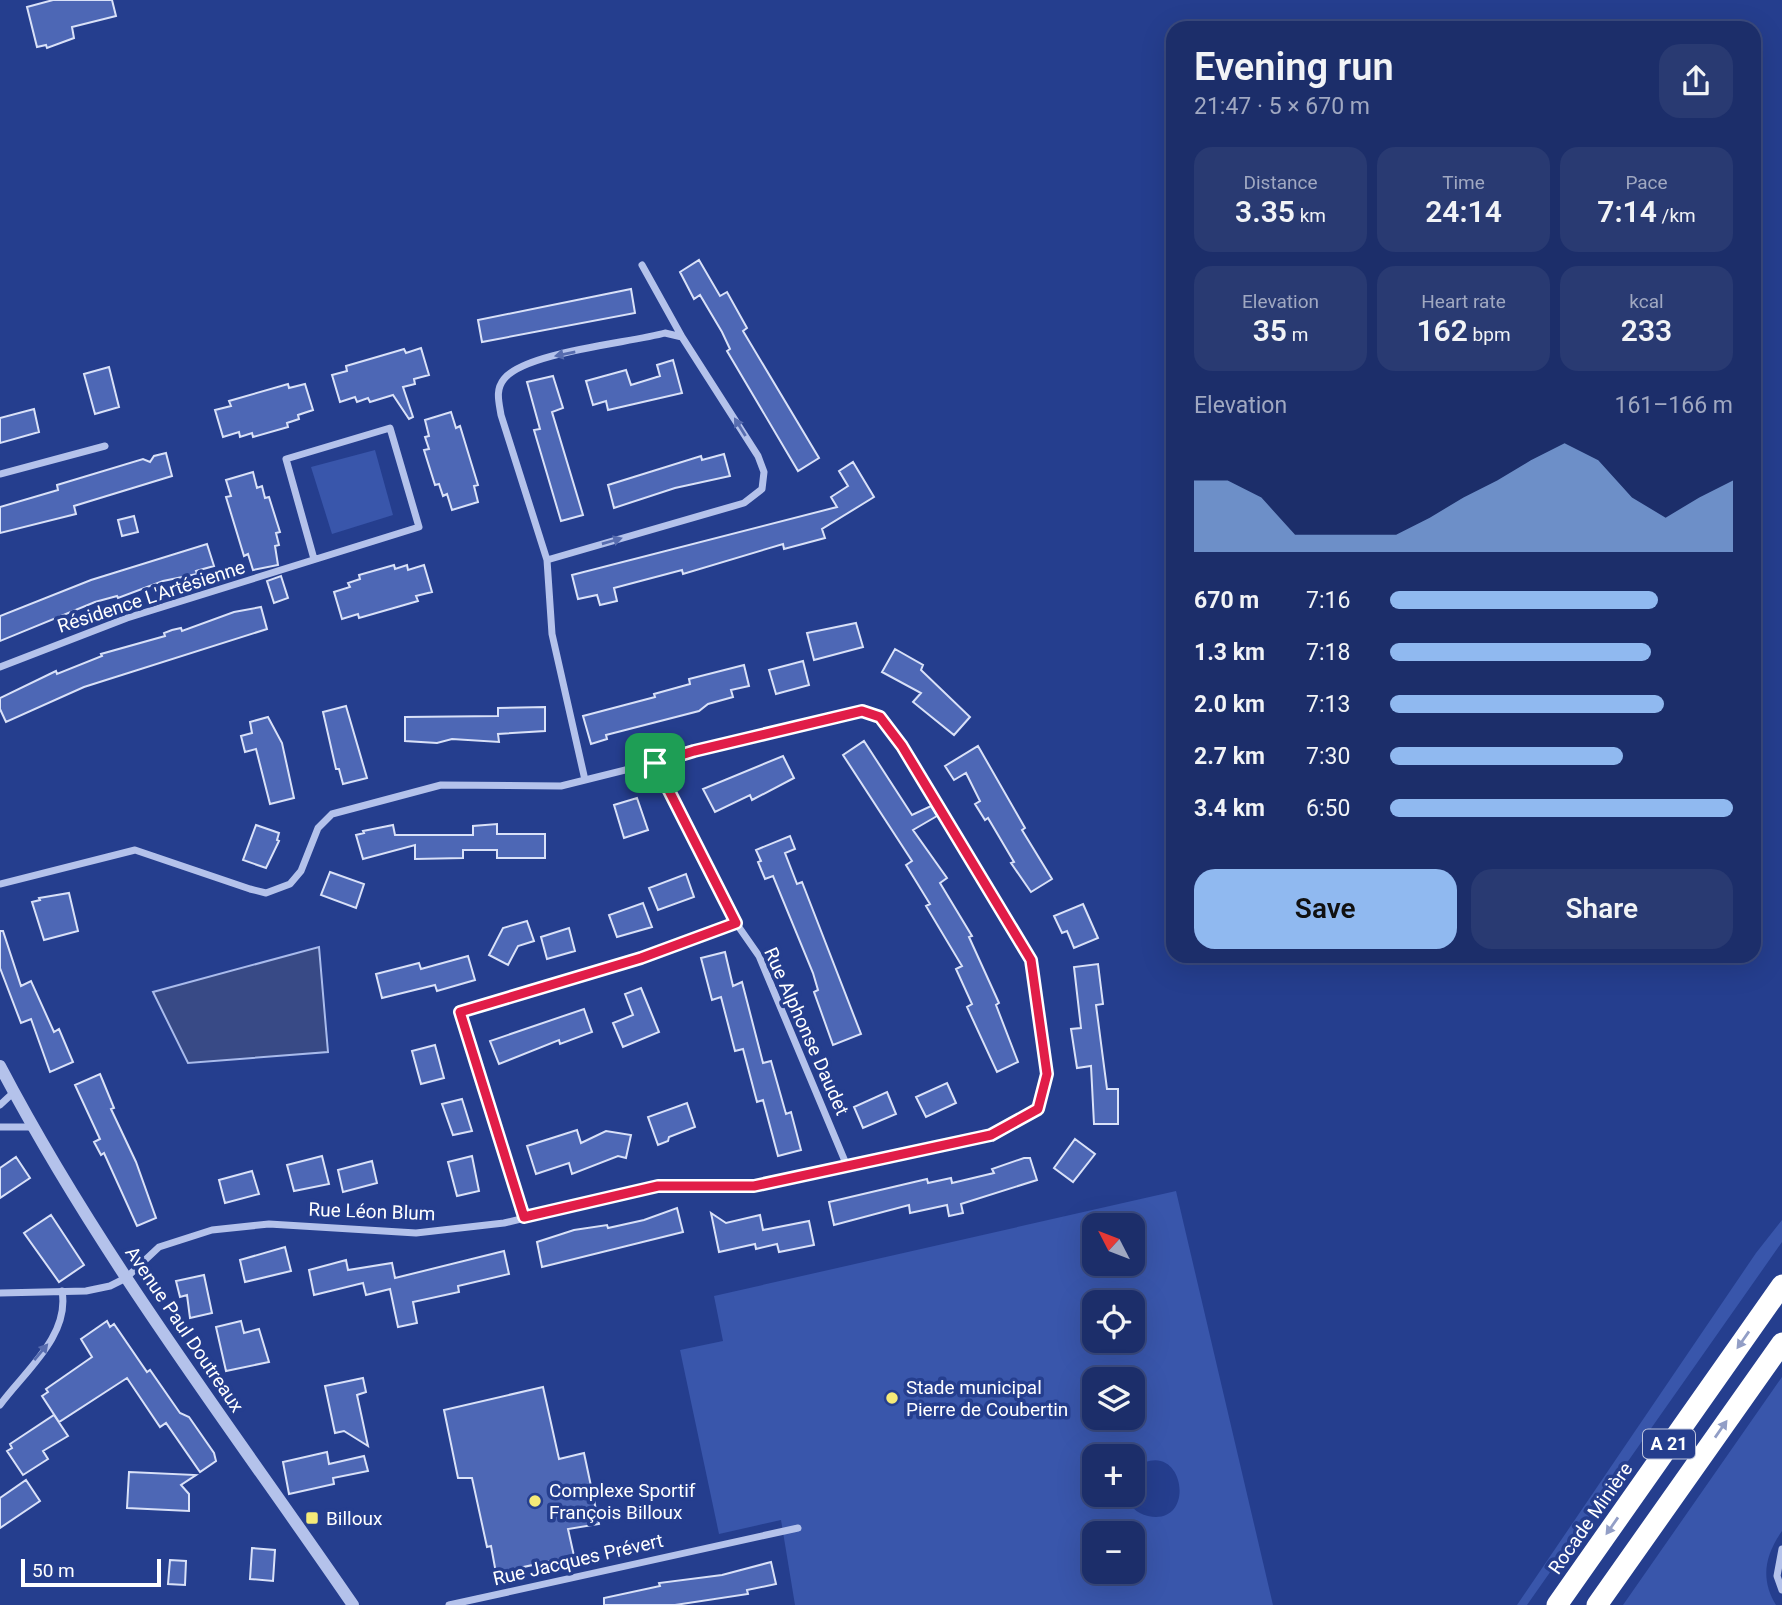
<!DOCTYPE html>
<meta charset="utf-8">
<style>
:root{--surface:#1c2e6a;--page:#293a72;--text:#f1f3f6;--muted:#a0a8c1;--line:#3a4a7e;--accent:#90b9f0}
body{margin:0;font-family:Roboto,sans-serif;background:var(--page);color:var(--text);height:100vh;display:flex;flex-direction:column;font-size:26px;white-space:nowrap}
*{box-sizing:border-box;margin:0}
p{font-size:23px;color:var(--muted)}
.icon{flex:none;width:38px;height:38px;fill:none;stroke:currentColor;stroke-width:2;stroke-linecap:round;stroke-linejoin:round}
.map{position:relative;flex:1;overflow:hidden}
.sheet{position:absolute;left:1166px;top:21px;width:595px;height:942px;display:flex;flex-direction:column;background:var(--surface);border-radius:21px;box-shadow:0 7px 28px #0002,0 0 0 2px var(--line)}
.sheet>*{flex:none}
.needle{width:46px;rotate:312deg}
.buttons{position:absolute;left:1082px;top:1213px;display:grid;gap:14px}
.buttons a{display:grid;place-items:center;width:63px;height:63px;border-radius:14px;background:var(--surface);box-shadow:0 7px 28px #0002,0 0 0 2px var(--line);font-size:35px}
.scale{position:absolute;left:21px;bottom:18px;width:140px;box-sizing:border-box;padding-left:7px;border:4px solid #fff;border-top:0;font-size:19px;line-height:24px;white-space:nowrap;color:#fff;-webkit-text-stroke:5px #253e8e;paint-order:stroke}
.pin{position:absolute;display:grid;place-items:center;width:60px;height:60px;color:#fff;margin:-30px;border-radius:14px;box-shadow:0 4px 10px #0006}
.round{display:grid;place-items:center;flex:none;width:74px;height:74px;border-radius:21px;background:var(--page)}
.summary{display:flex;align-items:center;justify-content:space-between;height:119px;padding:0 28px}
h1{font-size:38px;font-weight:600;line-height:52px}
.stats{display:grid;grid-template-columns:repeat(3,1fr);gap:10px;height:119px;padding:7px 28px}
.stats div{display:grid;align-content:center;border-radius:18px;background:var(--page);text-align:center}
.stats b{font-size:30px;font-weight:600}
.stats small{font-size:19px;font-weight:400}
.stats p{font-size:19px}
.chart{height:196px;padding:14px 28px}
.chart p{display:flex;justify-content:space-between}
.chart svg{width:100%;height:126px;margin-top:7px;fill:var(--accent);opacity:.7}
.button{display:flex;gap:14px;margin-top:auto;padding:14px 28px}
.button a{flex:1;height:80px;border-radius:21px;background:var(--accent);color:#111;font-size:28px;font-weight:600;line-height:80px;text-align:center}
.button a+a{background:var(--page);color:var(--text)}
ul{padding:0 28px;list-style:none;font-size:23px}
li{display:grid;grid-template-columns:112px 84px 1fr;align-items:center;height:52px}
li i{height:18px;border-radius:9px;background:var(--accent)}
.map>svg:first-child{display:block}
.green{fill:#3956ab;fill-rule:evenodd}
.water{fill:#384a86;stroke:#a9bbec;stroke-width:2}
.building{fill:#4d67b5;stroke:#d9e1f8;stroke-width:2}
.lines{fill:none;stroke-linecap:round;stroke-linejoin:round}
.minor{stroke:#b4c2eb;stroke-width:7}
.tertiary{stroke:#b4c2eb;stroke-width:12}
.motorway{stroke:#fff;stroke-width:21}
.oneway{fill:#576caf}
.oneway2{fill:#929ec6}
.route-casing{stroke:#fff;stroke-width:14}
.route{stroke:#e11d48;stroke-width:9}
.poi-dot{fill:#f5ea78;stroke:#253e8e;stroke-width:2.5}
.labels{text-anchor:middle;stroke-width:7;stroke-linejoin:round;paint-order:stroke}
.shield{fill:#253e8e;stroke:#bec5dd;stroke-width:2}
.shield-label{font-size:18px;font-weight:bold;fill:#fff}
.street-label{font-size:19px;fill:#fff;stroke:#253e8e}
.poi-label{font-size:19px;fill:#fff;stroke:#253e8e;text-anchor:start}
</style>
<div class="map">
<svg width="1782" height="1605" viewBox="0 0 1782 1605">
<rect width="100%" height="100%" fill="#253e8e"/>
<!-- green -->
<path class="green" d="M375,450L393,515L332,534L311,467Z
M1176,1191L1273,1605H795L781,1520L719,1534L680,1350L723,1341L714,1296ZM1094,1225H1132V1264H1094ZM1094,1302H1132V1340H1094ZM1094,1379H1132V1418H1094ZM1094,1456H1132V1470C1183,1430 1200,1527 1148,1516C1136,1513 1129,1506 1126,1495L1094,1494ZM1094,1533H1132V1572H1094Z
M1782,1220V1242L1527,1605H1517L1756,1253Z
M1782,1377V1531C1765,1555 1760,1579 1776,1605H1623Z"/>
<!-- water -->
<path class="water" d="M319,947L328,1052L188,1063L153,992Z"/>
<!-- building -->
<path class="building" d="M53,0H112L116,16L72,27L74,38L47,48L46,45L37,47L27,7Z
M699,260L720,296L727,292L747,328L743,331L819,458L798,471L727,351L730,349L722,332L700,295L694,299L680,272Z
M631,289L635,313L482,342L478,320Z
M421,348L429,375L414,379L415,384L403,387L413,417L409,419L393,395L370,402L368,398L357,402L355,397L340,402L332,375L347,371L346,366L394,352L404,349L406,353Z
M673,360L682,393L608,410L606,401L593,405L586,381L626,370L631,385L660,376L657,365Z
M109,367L119,407L95,414L84,374Z
M553,376L563,408L552,412L583,515L561,521L534,430L540,429L527,382Z
M288,384L289,388L305,384L313,410L298,415L299,419L287,423L288,427L253,437L252,433L240,437L239,432L223,437L215,410L231,406L229,401Z
M34,409L39,432L0,443V418Z
M451,412L456,428L460,426L467,449L478,485L474,486L478,502L452,510L447,494L443,496L439,484L435,485L424,450L429,449L425,437L429,436L425,420Z
M166,453L172,476L74,506L76,514L0,533V507L58,490L57,485L143,459L150,462L154,456Z
M724,454L730,476L675,488L614,508L608,485L701,456L702,460Z
M853,462L874,497L822,529L825,538L784,549L783,544L683,574L682,570L614,588L617,601L600,605L597,595L578,599L572,575L837,507L831,497L848,486L839,471Z
M253,472L257,488L262,486L265,498L269,497L280,532L276,533L279,545L275,546L278,565L253,570L248,554L244,556L226,497L231,496L226,480Z
M134,516L138,532L122,536L118,520Z
M207,544L214,566L196,571L197,574L163,581L118,598L117,596L95,602L0,641V616L91,580Z
M394,565L395,569L407,565L408,570L424,565L432,592L416,596L418,601L359,618L358,614L342,619L334,592L350,587L348,583L360,579L359,575Z
M281,576L288,598L274,603L267,581Z
M261,607L267,629L84,687L6,722L0,709V698L56,671L57,674L102,656L101,654L165,636L164,633L172,630L181,628L182,631L234,612Z
M856,623L863,647L814,660L807,633Z
M895,649L923,665L921,670L970,717L954,735L913,702L921,693L882,672Z
M803,661L809,685L776,694L769,670Z
M744,665L749,686L731,690L733,697L708,704L699,711L606,735L607,739L591,744L583,716L655,697L654,694L690,684L689,679Z
M346,706L367,778L343,784L339,769H336L323,712Z
M545,707V731L498,734L499,742L452,739L437,743L405,741V717L498,716V708Z
M268,717L282,743L294,798L270,804L256,749L245,752L241,736L252,733L250,722Z
M864,741L912,815L931,806L937,816L913,830L947,878L940,883L972,936L969,937L999,1003L996,1005L1018,1062L997,1072L967,1007L972,1004L956,969L962,966L926,906L930,904L906,865L912,861L843,755Z
M978,746L1025,828L1022,830L1052,879L1031,892L1011,863L1014,862L988,818L985,820L975,804L980,801L966,773L954,780L945,766Z
M783,756L794,778L752,800L750,795L715,812L703,789Z
M637,798L648,830L624,838L614,805Z
M497,824V834H545V858H497V850H463V858L415,859V845L363,859L356,835L364,833L363,831L393,825L395,835H473V826Z
M256,825L279,833L277,840L279,841L266,868L243,860Z
M790,836L795,849L785,853L797,884L802,882L861,1034L833,1045L814,992L818,990L813,973L773,876L765,879L758,862L761,861L756,850Z
M330,872L364,884L356,908L321,895Z
M686,874L694,897L658,910L649,888Z
M69,893L78,931L44,940L32,902L40,900L39,898Z
M643,903L652,927L617,937L609,915Z
M1083,904L1098,938L1074,948L1067,931L1062,933L1054,916Z
M527,921L534,941L518,946L508,965L489,955L503,928Z
M569,928L575,951L547,959L541,937Z
M0,931H3L21,986L31,981L54,1032L59,1029L73,1062L50,1072L31,1019L21,1023L0,968Z
M725,952L733,986L742,982L763,1063L771,1061L786,1114L791,1112L801,1150L778,1156L763,1100L757,1102L743,1049L735,1051L721,997L712,1000L701,958Z
M468,956L475,980L437,991L435,985L382,998L376,974L419,963L421,969Z
M1098,964L1103,1004L1096,1005L1107,1089H1118V1124H1094L1091,1066L1077,1068L1071,1029L1081,1028L1074,967Z
M641,988L659,1032L623,1047L613,1023L633,1015L625,994Z
M584,1009L592,1032L560,1044L559,1040L499,1064L490,1041Z
M435,1045L444,1078L421,1084L412,1051Z
M100,1074L114,1108L111,1109L136,1162L156,1218L137,1226L104,1153L101,1155L94,1142L100,1139L75,1085Z
M947,1083L956,1103L926,1117L916,1097Z
M887,1092L896,1114L863,1128L854,1107Z
M462,1099L472,1131L453,1135L442,1104Z
M687,1103L695,1127L669,1137L668,1141L658,1145L648,1117Z
M577,1130L581,1143L606,1131L631,1135L626,1158L618,1156L572,1174L569,1163L536,1174L527,1146Z
M1075,1139L1095,1154L1073,1182L1054,1168Z
M322,1156L329,1184L294,1191L287,1165Z
M472,1156L479,1191L457,1196L448,1162Z
M16,1157L30,1178L0,1198V1168Z
M1024,1158H1030L1037,1180L961,1204L963,1213L949,1216L947,1205L910,1213L909,1205L834,1225L829,1202L927,1179L928,1183L951,1178L952,1183L994,1173L992,1169Z
M372,1161L377,1183L343,1192L338,1170Z
M252,1171L259,1194L225,1203L219,1180Z
M677,1208L683,1232L542,1267L537,1242L574,1230L607,1225L608,1228L644,1220Z
M711,1213L726,1223L760,1215L763,1230L809,1221L814,1245L779,1252L777,1244L756,1249L755,1244L719,1252Z
M51,1215L84,1265L59,1282L24,1233Z
M285,1247L291,1271L245,1282L240,1260Z
M504,1251L509,1274L458,1286L459,1292L413,1302L417,1323L398,1327L390,1289L366,1295L363,1283L314,1295L309,1270L346,1260L348,1270L392,1263L395,1278Z
M204,1275L212,1313L190,1318L187,1295L180,1297L176,1281Z
M107,1321L110,1327L114,1324L147,1372L150,1370L180,1413L189,1417L214,1453L216,1461L200,1472L166,1423L160,1427L127,1378L59,1422L42,1396L48,1392L46,1389L92,1357L81,1339Z
M241,1321L244,1333L259,1329L269,1362L226,1371L216,1327Z
M363,1378L366,1392L357,1395L368,1446L344,1431L335,1433L325,1386Z
M543,1387L559,1459L584,1453L599,1524L568,1529L574,1556L496,1573L491,1546L487,1547L472,1478H458L444,1410Z
M54,1415L68,1436L43,1451L48,1459L23,1475L7,1451L12,1448L10,1444Z
M327,1452L329,1464L364,1456L368,1471L333,1478L334,1484L289,1494L283,1462Z
M129,1472L196,1475L181,1485L189,1494V1511L127,1508Z
M26,1480L40,1501L0,1528V1498Z
M252,1548L275,1550L273,1581L250,1579Z
M170,1560L186,1561L185,1585L168,1584Z
M771,1562L776,1584L747,1590L748,1594L675,1605H604V1598L660,1586L659,1583L722,1575Z"/>
<g class="lines">
<!-- minor -->
<path class="minor" d="M642,265L682,337
M0,474L105,446
M547,560L744,503L762,489L764,472L758,456L682,337L665,333C629,343 525,352 504,379C495,390 499,402 501,415L547,560L552,634L585,780
M0,667L127,618L419,527L390,428L286,459L314,559
M655,763L736,923L759,956L847,1166
M0,884L135,850L250,889L266,893L290,884L301,871L318,828L332,814L441,785L561,786L862,711L881,717L902,746L1031,960L1047,1074L1038,1109L991,1135L754,1186H658L504,1223L416,1233L269,1224L212,1230L159,1247L126,1278L110,1286L86,1291L0,1293
M0,1105L14,1092
M0,1127H34
M524,1217L460,1012L641,958L736,923
M0,1405C24,1372 70,1336 62,1291
M1782,1549L1777,1576L1782,1590
M449,1605L798,1528"/>
<!-- tertiary -->
<path class="tertiary" d="M0,1066C100,1257 231,1427 353,1605"/>
<!-- motorway -->
<path class="motorway" d="M1557,1605L1782,1285
M1597,1605L1782,1343"/>
</g>
<!-- one-way arrows -->
<defs><path id="oneway-solid" d="M-6-.8H1V-3.2L6.5 0L1 3.2V.8H-6Z" transform="scale(1.75)"/></defs>
<g class="oneway">
<use href="#oneway-solid" transform="translate(565 354) rotate(169)"/>
<use href="#oneway-solid" transform="translate(740 427) rotate(-122)"/>
<use href="#oneway-solid" transform="translate(612 541) rotate(-16)"/>
<use href="#oneway-solid" transform="translate(41 1352) rotate(-50)"/>
</g>
<g class="oneway2">
<use href="#oneway-solid" transform="translate(1743 1340) rotate(125)"/>
<use href="#oneway-solid" transform="translate(1721 1429) rotate(-55)"/>
<use href="#oneway-solid" transform="translate(1612 1526) rotate(125)"/>
</g>
<g class="lines">
<defs>
<path id="route" d="M862,711L880,717L902,746L1031,960L1047,1074L1038,1109L991,1135L754,1186H658L524,1217L460,1012L641,958L736,923L655,763L694,751Z"/>
</defs>
<!-- route casing -->
<use href="#route" class="route-casing"/>
<!-- route -->
<use href="#route" class="route"/>
</g>
<!-- markers -->
<g class="poi-dot">
<circle cx="892" cy="1398" r="7"/>
<circle cx="535" cy="1501" r="7"/>
<rect x="305" y="1511" width="14" height="14" rx="3.5"/>
</g>
<g class="labels">
<!-- shield labels -->
<rect class="shield" x="1643" y="1429.5" width="52" height="29" rx="5"/>
<g class="shield-label">
<text x="1669" y="1450">A 21</text>
</g>
<!-- street labels -->
<g class="street-label">
<text transform="translate(151 596) rotate(-18)" y="7">Résidence L'Artésienne</text>
<text transform="translate(807 1031) rotate(66)" y="7">Rue Alphonse Daudet</text>
<text transform="translate(372 1211) rotate(2)" y="7">Rue Léon Blum</text>
<text transform="translate(185 1329) rotate(56)" y="7">Avenue Paul Doutreaux</text>
<text transform="translate(1590 1518) rotate(-55)" y="7">Rocade Minière</text>
<text transform="translate(578 1559) rotate(-13)" y="7">Rue Jacques Prévert</text>
</g>
<!-- poi labels -->
<g class="poi-label">
<text x="906" y="1394">Stade municipal<tspan x="906" dy="22">Pierre de Coubertin</tspan></text>
<text x="549" y="1497">Complexe Sportif<tspan x="549" dy="22">François Billoux</tspan></text>
<text x="326" y="1525">Billoux</text>
</g>
</g>
</svg>
<div class="buttons">
<a><svg class="needle" viewBox="-14 -14 28 28"><path d="M0-13l5 13h-10z" fill="#e53935"/><path d="M0 13l5-13h-10z" fill="#a0a8c1"/></svg></a>
<a><svg class="icon" aria-label="locate" viewBox="0 0 24 24"><circle cx="12" cy="12" r="6"/><path d="M12 2v4M12 18v4M2 12h4M18 12h4"/></svg></a>
<a><svg class="icon" aria-label="layers" viewBox="0 0 24 24"><path d="M12 4l9 5-9 5-9-5zM3 14l9 5 9-5"/></svg></a>
<a>+</a>
<a>−</a>
</div>
<div class="scale">50 m</div>
<div class="pin" style="left:655px;top:763px;background:#1e9e55"><svg class="icon" aria-label="arrive" viewBox="0 0 24 24"><path d="M6 21V4h12l-3 4 3 4H6"/></svg></div>
<section class="sheet">
<div class="summary"><div><h1>Evening run</h1><p>21:47 · 5 × 670 m</p></div><a class="round"><svg class="icon" aria-label="share" viewBox="0 0 24 24"><path d="M12 15V3M7 8l5-5 5 5M5 13v7h14v-7"/></svg></a></div>
<div class="stats">
<div><p>Distance</p><b>3.35<small> km</small></b></div>
<div><p>Time</p><b>24:14</b></div>
<div><p>Pace</p><b>7:14<small> /km</small></b></div>
</div>
<div class="stats">
<div><p>Elevation</p><b>35<small> m</small></b></div>
<div><p>Heart rate</p><b>162<small> bpm</small></b></div>
<div><p>kcal</p><b>233</b></div>
</div>
<div class="chart"><p><span>Elevation</span>161–166 m</p>
<svg viewBox="0 0 160 44" preserveAspectRatio="none"><path d="M0 44V19L10 19L20 25L30 38L40 38L50 38L60 38L70 32L80 25L90 19L100 12L110 6L120 12L130 25L140 32L150 25L160 19V44z"/></svg>
</div>
<ul>
<li><b>670 m</b>7:16<i style="width:78%"></i></li>
<li><b>1.3 km</b>7:18<i style="width:76%"></i></li>
<li><b>2.0 km</b>7:13<i style="width:80%"></i></li>
<li><b>2.7 km</b>7:30<i style="width:68%"></i></li>
<li><b>3.4 km</b>6:50<i style="width:100%"></i></li>
</ul>
<div class="button"><a>Save</a><a>Share</a></div>
</section>
</div>
